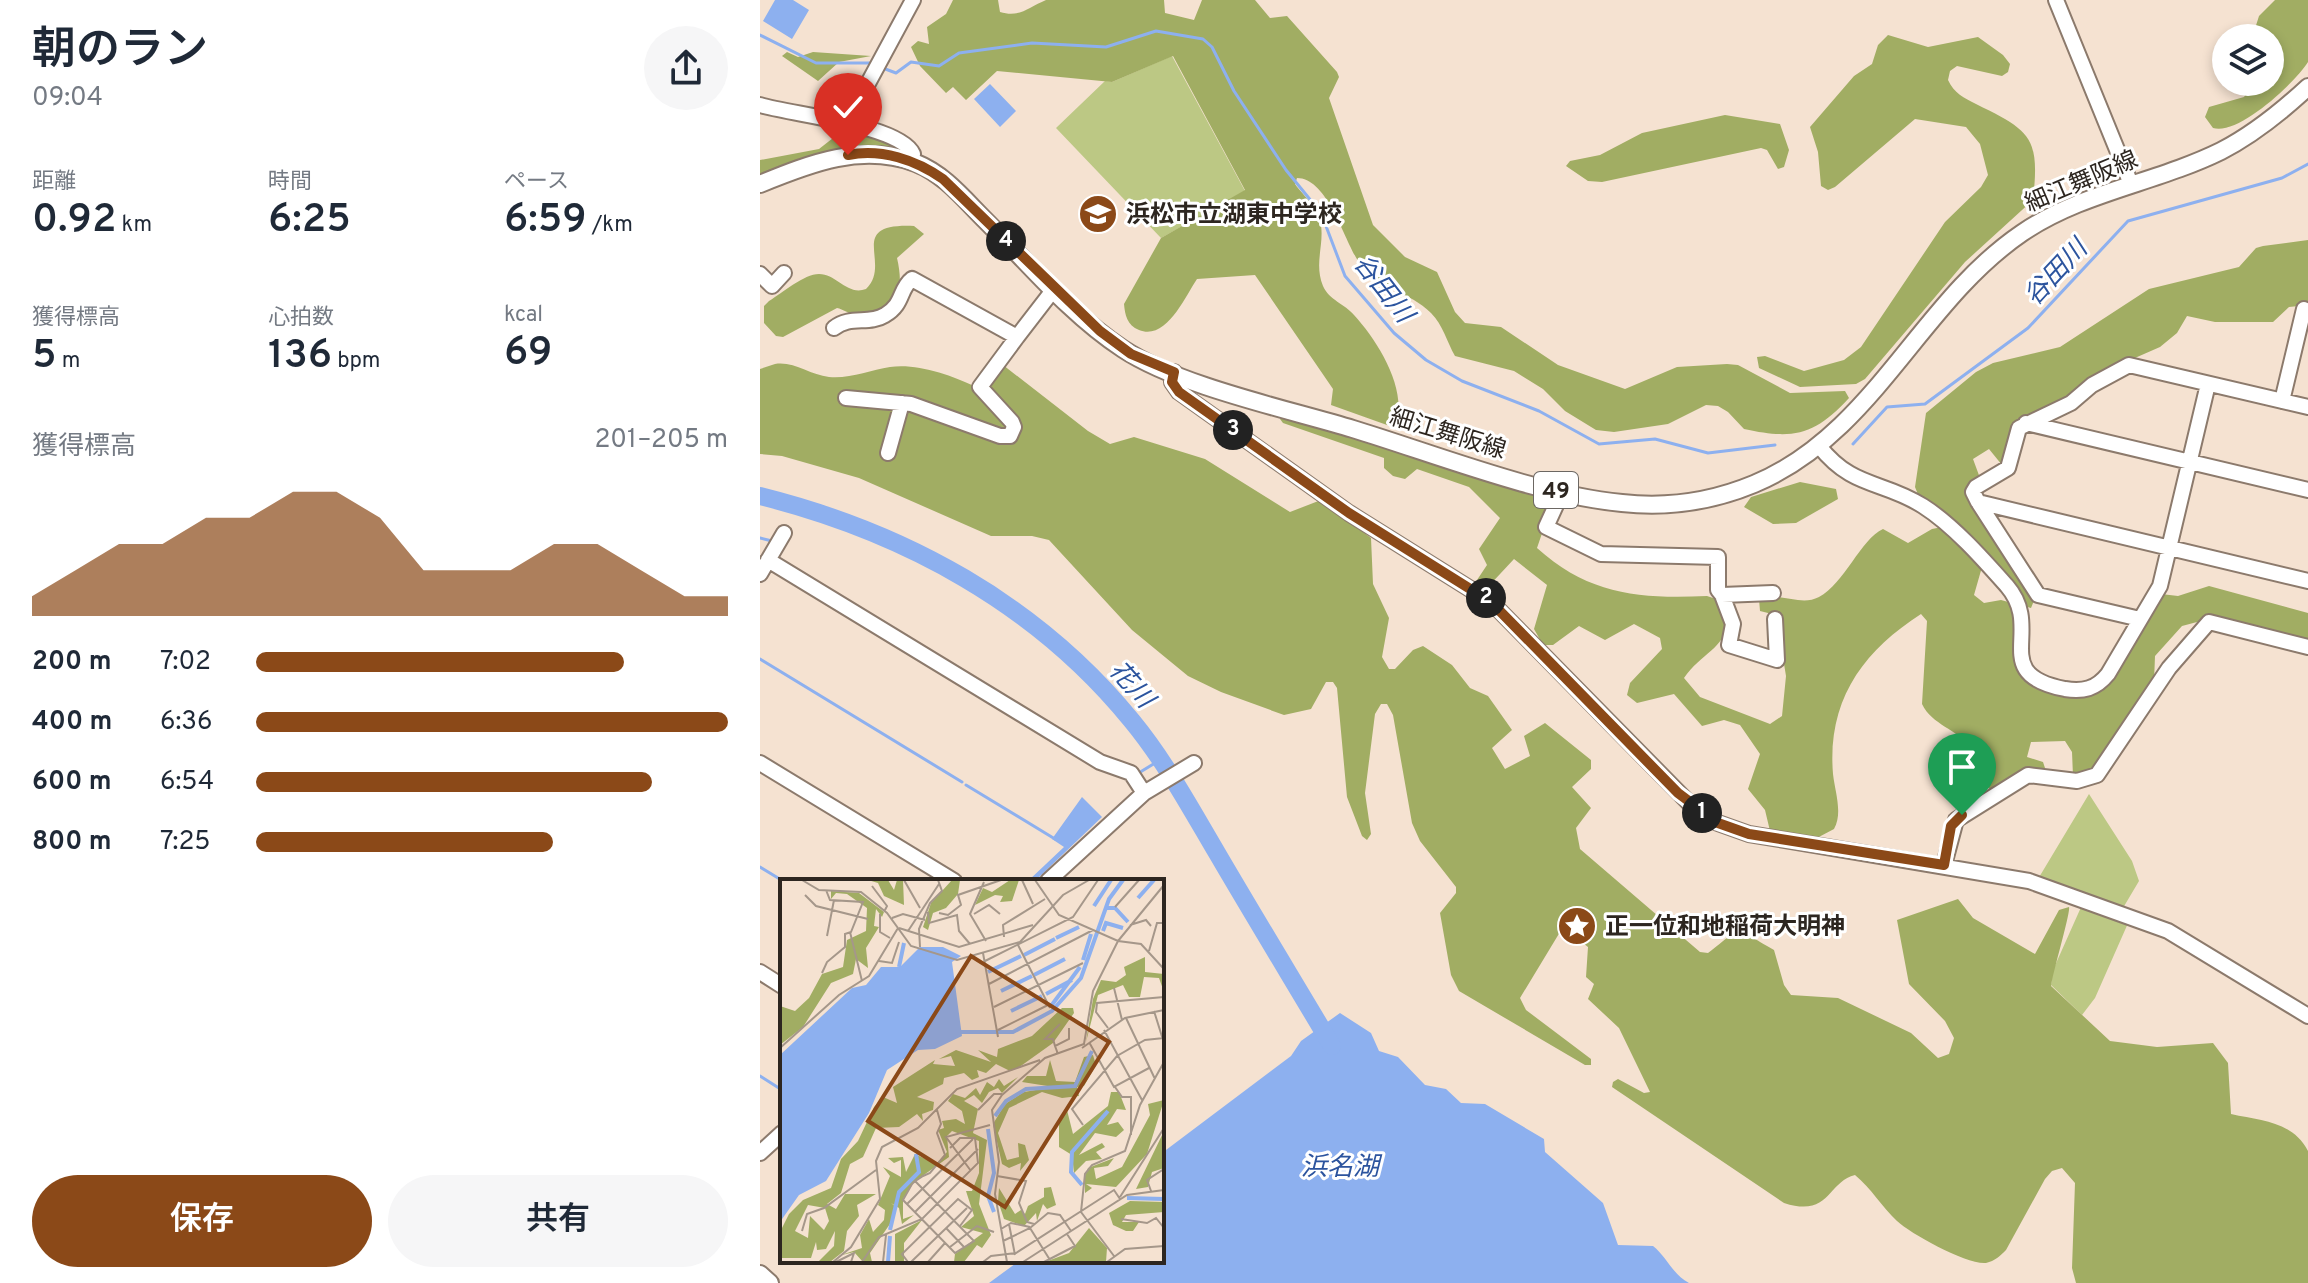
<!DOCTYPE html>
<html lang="ja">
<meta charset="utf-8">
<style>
:root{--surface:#fff;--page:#f6f6f7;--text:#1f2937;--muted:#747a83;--accent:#8b4918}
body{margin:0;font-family:Overpass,"Noto Sans JP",sans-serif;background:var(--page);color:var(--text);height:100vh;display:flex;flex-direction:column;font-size:30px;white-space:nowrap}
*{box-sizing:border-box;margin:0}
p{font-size:26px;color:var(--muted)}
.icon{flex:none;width:44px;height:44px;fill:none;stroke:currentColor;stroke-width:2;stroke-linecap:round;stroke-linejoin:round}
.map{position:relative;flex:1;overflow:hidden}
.sheet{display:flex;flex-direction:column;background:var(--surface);width:760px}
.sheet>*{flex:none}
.buttons{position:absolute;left:1452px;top:24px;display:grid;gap:16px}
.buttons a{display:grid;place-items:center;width:72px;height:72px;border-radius:50%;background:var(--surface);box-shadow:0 4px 12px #0003;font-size:40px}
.pin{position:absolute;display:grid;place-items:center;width:68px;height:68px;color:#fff;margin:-82px -34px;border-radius:50% 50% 50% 0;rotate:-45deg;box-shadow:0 0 8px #0007}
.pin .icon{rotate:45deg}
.km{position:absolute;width:40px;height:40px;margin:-20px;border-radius:50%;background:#222;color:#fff;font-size:22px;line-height:40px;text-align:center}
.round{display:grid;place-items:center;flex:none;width:84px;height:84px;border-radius:42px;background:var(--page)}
.summary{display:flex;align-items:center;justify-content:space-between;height:136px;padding:0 32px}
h1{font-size:44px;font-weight:600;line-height:60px}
.figures{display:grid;grid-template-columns:repeat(3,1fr);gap:12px;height:136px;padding:8px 32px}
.figures div{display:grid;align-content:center}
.figures b{font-size:40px;font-weight:600}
.figures small{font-size:22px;font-weight:400}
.figures p{font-size:22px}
.chart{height:224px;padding:16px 32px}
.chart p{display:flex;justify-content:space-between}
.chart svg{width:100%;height:144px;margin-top:8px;fill:var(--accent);opacity:.7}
.primary-button{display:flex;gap:16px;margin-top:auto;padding:16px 32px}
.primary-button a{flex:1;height:92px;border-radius:48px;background:var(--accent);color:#fff;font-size:32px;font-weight:600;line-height:92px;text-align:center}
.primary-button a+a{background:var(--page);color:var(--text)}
ul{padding:0 32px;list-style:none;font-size:26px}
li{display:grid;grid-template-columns:128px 96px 1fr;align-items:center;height:60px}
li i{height:20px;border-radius:10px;background:var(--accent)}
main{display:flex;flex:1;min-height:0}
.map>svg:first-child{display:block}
.green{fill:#bcc884}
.forest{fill:#a1ad63}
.water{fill:#8db0ef}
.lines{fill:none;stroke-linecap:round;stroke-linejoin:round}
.stream{stroke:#8db0ef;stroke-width:3}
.river{stroke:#8db0ef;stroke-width:18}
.minor-casing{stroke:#8c7a6c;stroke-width:18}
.major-casing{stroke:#8c7a6c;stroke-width:20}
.minor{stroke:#fff;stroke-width:14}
.major{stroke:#fff;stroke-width:16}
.route-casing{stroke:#fff;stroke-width:16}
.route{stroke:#8b4918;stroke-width:10}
.labels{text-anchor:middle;stroke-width:6;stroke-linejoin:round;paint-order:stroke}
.shield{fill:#fff;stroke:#6c6763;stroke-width:2}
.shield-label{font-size:22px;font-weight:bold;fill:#2d2620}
.street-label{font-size:24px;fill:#2d2620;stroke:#fff}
.poi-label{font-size:24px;font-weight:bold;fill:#2d2620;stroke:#fff;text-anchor:start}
.water-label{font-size:26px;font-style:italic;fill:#2c549e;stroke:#fff}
.inset-river{fill:none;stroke:#8db0ef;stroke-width:4}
.inset-road{fill:none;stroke:#a5978a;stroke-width:2}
.view{fill:#8b4918;fill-opacity:0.15;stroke:#8b4918;stroke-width:4}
.inset-edge{fill:none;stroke:#2d2620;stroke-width:4}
</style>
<main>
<section class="sheet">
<div class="summary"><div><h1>朝のラン</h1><p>09:04</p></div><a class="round"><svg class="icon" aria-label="share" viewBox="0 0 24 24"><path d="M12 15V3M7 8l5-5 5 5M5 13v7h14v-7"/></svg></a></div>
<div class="figures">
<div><p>距離</p><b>0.92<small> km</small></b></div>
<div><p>時間</p><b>6:25</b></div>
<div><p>ペース</p><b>6:59<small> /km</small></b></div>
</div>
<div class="figures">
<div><p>獲得標高</p><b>5<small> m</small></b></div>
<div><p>心拍数</p><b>136<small> bpm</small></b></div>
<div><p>kcal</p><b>69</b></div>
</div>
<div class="chart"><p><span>獲得標高</span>201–205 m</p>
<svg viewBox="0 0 160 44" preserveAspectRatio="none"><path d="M0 44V38L10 30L20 22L30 22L40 14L50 14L60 6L70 6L80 14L90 30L100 30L110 30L120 22L130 22L140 30L150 38L160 38V44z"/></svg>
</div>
<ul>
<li><b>200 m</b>7:02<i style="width:78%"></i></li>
<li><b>400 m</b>6:36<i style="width:100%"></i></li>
<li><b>600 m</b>6:54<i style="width:84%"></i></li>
<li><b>800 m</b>7:25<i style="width:63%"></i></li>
</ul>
<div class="primary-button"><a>保存</a><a>共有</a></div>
</section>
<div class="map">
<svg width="1548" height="1283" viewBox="0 0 1548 1283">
<rect width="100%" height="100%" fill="#f5e2d1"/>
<!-- green -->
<path class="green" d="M412,56L485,191L401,238L296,128L345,81L352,82Z
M1329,794L1372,861L1379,881L1363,908L1278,879Z
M1322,905L1369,921L1335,998L1322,1015L1291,985L1293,970Z"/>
<!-- forest -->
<path class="forest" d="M193,0H238L240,12C260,18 269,7 286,0C300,0 383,0 404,0L405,13L434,20L442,0H495L510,18L527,16L577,72L579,77L569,98L613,225L645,257L677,272L695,312L705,323L741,327L798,365L865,389L917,367L967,364L978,365L1030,393L1085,391L1089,398C1055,435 1034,440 984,429L968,412L958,406L946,405L908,424L854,432L836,430L805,411L783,389L754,371L695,356C687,342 683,325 671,313C650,292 618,288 600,264C584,241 568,178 537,178L535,184C544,197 559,207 561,225C564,246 554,264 563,286C569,300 585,304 594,315C617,340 646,386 637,421L627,425L571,405L573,389L495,275L437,279C425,297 406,341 379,330C367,325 365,315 364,304L401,238L485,190L413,56L352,82L237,71L206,100L193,87L186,93L160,66L151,47L158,41L169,44L167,27L186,14Z
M1515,0H1548V62C1535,83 1478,136 1453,128L1445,117L1449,107L1484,97L1494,82H1510V38H1492L1499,16Z
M1128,35L1168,47L1218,37L1243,55L1250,64L1248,72L1242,76L1197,66L1190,71L1188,80C1194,93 1204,98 1216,104C1271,131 1280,137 1273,200L1205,262L1105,379L1096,384L1040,387L999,368L997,357L1005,356L1044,371L1084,360L1101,347L1185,222L1221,187L1228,175L1220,144L1206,127L1155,119L1075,187L1068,190L1061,186L1058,152L1050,127L1094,76L1112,64L1118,45Z
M27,52L38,57L53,52L111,56L79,62L58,81L22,56Z
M965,115L1020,124L1029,150L1024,167L1018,169L1007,150L1001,148L842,182L828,181L806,166L810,161L840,155L882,133Z
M82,131L118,137L142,150L97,146L0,177V160L59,149Z
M154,226L164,234L137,258C145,292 138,319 95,315C89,314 83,309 77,308L23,337L16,336L4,323V306L9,301C22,293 44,274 59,274C77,274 87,296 106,289C133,263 84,223 154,226Z
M1548,240V305L1529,307L1513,322H1455L1427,316L1417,333L1400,347L1368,361L1317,394L1264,419L1242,465L1229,449L1213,459L1220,478L1214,484L1275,598L1271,608L1264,606L1159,497L1155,487L1166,413L1216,372L1233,363L1300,347L1389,289L1479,267L1496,248L1503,246Z
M15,364C34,361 50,375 69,377C90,379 110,370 130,367C156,363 191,375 214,386L243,365L328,431L350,444L374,437L445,459L530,512L561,500L611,538L613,584L629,618L622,657L629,669H635L653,650L663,646L692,665L710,688L728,696L752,730L732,748L745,769L770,756L764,736L785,723L831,760V769L812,787L831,808L816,828L820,849L940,952L948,953C985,925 971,926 1014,950L1024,985L1031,995L1078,998L1151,1033L1178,1058L1189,1054L1194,1038L1185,1021L1149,984L1137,920L1198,899L1213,918L1275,954L1299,910L1309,907C1311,911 1293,972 1291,986L1350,1041L1397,1047L1453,1043L1468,1063L1471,1114C1502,1121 1532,1121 1548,1151V1283H1316L1312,1268L1315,1183L1302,1168L1292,1171L1285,1179L1246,1250C1240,1256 1235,1261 1226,1263C1207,1265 1151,1234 1137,1221C1122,1207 1111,1188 1095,1175C1067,1182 1070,1218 1024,1203L852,1087L853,1082L858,1079L884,1093L890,1092L859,1028L828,999L834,984L826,977L828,947L809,932H800L760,998L766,1010L831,1059V1065H825L699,991L691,975L680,913L696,893V887L660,841L652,823L633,715L627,704H621L615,714L605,793L611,834L607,840L602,836L587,797L577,688L573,682H566L551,709L524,715L461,692L428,676L372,630L289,540L272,536H231L99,478L22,456L0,454V369Z
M524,416L784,495L792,504L777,548C829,595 880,599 947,596L959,600C981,645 945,647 924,678L940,697L1010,724L1022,716L1026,676L1016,615L1000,611L999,599C1020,591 1040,607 1059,597C1084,584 1101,539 1123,529L1148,543L1172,529L1182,527L1222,567L1214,595L1224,603L1241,600L1252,603L1265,678L1280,688L1325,694L1401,594L1418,596L1449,586L1548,613V643L1452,618L1422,626L1395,656L1394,682L1334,772L1313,776L1312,752L1305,741L1271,742L1267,757L1283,762L1285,768L1234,792C1219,784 1220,760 1210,747C1197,729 1172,725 1162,704L1167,621L1161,614C1102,652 1067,701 1073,774C1075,792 1083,813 1074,829L1055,839L1010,831L1005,810L988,789L1000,754L980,725L964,720L942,726L914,694L877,703L867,695L870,683L902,649L900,638L874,624L845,640L819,626L793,645H783L774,629L787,585L754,559L726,589L715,583L727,565L719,549L740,518L709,487L657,469L645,479L633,476L624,468V458L523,423L520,419Z
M1040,482L1076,489L1078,499L1036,523L1013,524L984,507L991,497Z"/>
<!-- water -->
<path class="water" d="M15,0H33L49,10L32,39L3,21Z
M230,84L256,111L240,127L214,99Z
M322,797L342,817L275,881H268L304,847L292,839Z
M580,1013L611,1033L619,1051L638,1057L665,1085L686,1089L701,1103L725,1104L784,1139L785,1152L843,1203L858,1245L893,1246C907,1257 913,1275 929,1283H229L259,1261H402V1153L531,1056L541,1041Z"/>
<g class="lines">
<!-- stream -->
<path class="stream" d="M0,35L56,63H112
M120,67L136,73L151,62L179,66L199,53L272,43L346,47L396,31L443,39L452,47L474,91L526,170L561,213L585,276L634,333L666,360L702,381L779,411L839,444L895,439L948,453L1015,445
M1093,444L1127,407L1165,404L1268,328L1368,221L1522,178L1548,164
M0,538L12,541
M0,659L202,782
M377,774L400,760
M206,785L295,839
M0,867L23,881
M0,1076L22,1090"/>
<!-- river -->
<path class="river" d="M0,496C144,532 277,604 372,721C405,761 431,809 457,853C495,918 534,982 572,1046"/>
<defs>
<path id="minor" d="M1296,0L1371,184
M0,105C33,115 140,125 153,154L151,162
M85,126L153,0
M0,274L12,286L24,273
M74,328C90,315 109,325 125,315C144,304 139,289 152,279L257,337L294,289
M414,372L412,382L419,392L589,513L731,602L930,804L958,823L989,834L1269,881L1408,931L1548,1016
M86,398L151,404L240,436H250L254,427L252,422L220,387L257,337
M1522,401L1544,309
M1266,423L1548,490
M1059,446C1093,489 1122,480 1163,506C1193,525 1223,559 1247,586C1285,630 1227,674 1305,689C1323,692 1336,689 1348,674L1400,586L1448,384
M128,453L142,403
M802,492L786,527L841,554L958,557V590L962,595L1013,593
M1218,502L1548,581
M8,560L340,762L371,773L384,793
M0,574L24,533
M962,595L973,624L969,645L1017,660L1015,619
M1380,619L1278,595L1218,502L1213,492L1216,487L1248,468L1259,428L1311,403L1332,385L1369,365L1548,407
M0,763L194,881
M1184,865L1196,820L1268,775L1317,781L1337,775L1409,668L1449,622L1548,647
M288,881L384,793L434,763
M0,972L22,986
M0,1153L22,1133"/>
<path id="major" d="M0,184C51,163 102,143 156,163C184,174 204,199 225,220C269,264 311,315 363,349C419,386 527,409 593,429C675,454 778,495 862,503C907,508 953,501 994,484C1114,434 1159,303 1262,233C1322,192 1396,183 1461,151C1494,134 1521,112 1548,87
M0,1274L10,1283"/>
</defs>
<!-- minor casing -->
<use href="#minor" class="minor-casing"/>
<!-- major casing -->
<use href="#major" class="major-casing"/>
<!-- minor -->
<use href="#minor" class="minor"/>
<!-- major -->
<use href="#major" class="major"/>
</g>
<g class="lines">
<defs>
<path id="route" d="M88,155C121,148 156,160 183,179L340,331L371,354L414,372L412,382L419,392L589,513L731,602L918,793L958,823L989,834L1184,865L1191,826L1202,815"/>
</defs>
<!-- route casing -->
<use href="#route" class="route-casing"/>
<!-- route -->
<use href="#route" class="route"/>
</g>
<!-- icons -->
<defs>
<symbol id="school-disc" viewBox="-11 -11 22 22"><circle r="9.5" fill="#8b4918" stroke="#fff"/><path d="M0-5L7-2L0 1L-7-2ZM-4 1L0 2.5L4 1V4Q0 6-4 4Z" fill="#fff"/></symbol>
<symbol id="sight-disc" viewBox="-11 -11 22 22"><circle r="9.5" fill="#8b4918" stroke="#fff"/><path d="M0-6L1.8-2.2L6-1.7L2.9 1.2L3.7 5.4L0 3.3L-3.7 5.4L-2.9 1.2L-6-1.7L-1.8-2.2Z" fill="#fff"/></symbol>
</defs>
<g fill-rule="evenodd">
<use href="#school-disc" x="316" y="192" width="44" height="44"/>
<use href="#sight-disc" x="795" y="904" width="44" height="44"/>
</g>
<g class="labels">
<!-- shield labels -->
<rect class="shield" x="774" y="472" width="44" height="36" rx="6"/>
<g class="shield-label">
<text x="796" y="498">49</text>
</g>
<!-- street labels -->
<g class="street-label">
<text transform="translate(1321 181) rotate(-23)" y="8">細江舞阪線</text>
<text transform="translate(688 433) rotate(17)" y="8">細江舞阪線</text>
</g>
<!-- poi labels -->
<g class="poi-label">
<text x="366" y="222">浜松市立湖東中学校</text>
<text x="845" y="934">正一位和地稲荷大明神</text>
</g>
<!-- water labels -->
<g class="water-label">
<text transform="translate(1295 272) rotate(-47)" y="9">谷田川</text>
<text transform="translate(624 288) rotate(52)" y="9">谷田川</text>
<text transform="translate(372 684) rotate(48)" y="9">花川</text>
<text x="580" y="1175">浜名湖</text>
</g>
</g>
<!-- overview -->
<g transform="translate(20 879)">
<rect width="384" height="384" fill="#f5e2d1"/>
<path d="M88,1H108L114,11L117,1H123L124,26L104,17L98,4ZM172,1H180L178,15L166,29L153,34L148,51L143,48L151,24ZM230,1H239L232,22L220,23L223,17L215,16L195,26L203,9L212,13ZM51,12L79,14L104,33L102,38L96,30L94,47L99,48L86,69L88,89L76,80L73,95L51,104L23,148L0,166V127L15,132L29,119L42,95L63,88L67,61L86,52L87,29L67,15L56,14L51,20ZM365,78V93L384,95V113L379,99L364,98L360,118H349L343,106L318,116L306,163L313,120L321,101L336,103L346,96L344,88ZM282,129H293L294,134L273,164L238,189L230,192L216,185L206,194L197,191L199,198L192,201L184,194L164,199L163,205L137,218L154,223L153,231L142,235L143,242L137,235L119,248L96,249L83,278L70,285L61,314L47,325L56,330L65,315H96L77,326L79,337L67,352L64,372L50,383H38L54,367L55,352L46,370L37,371L36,363L31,379H0V353L9,335L23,321L51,309L61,280L78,262L94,228L103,218L117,224L113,208L155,181L153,185L175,187L171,177L159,180L176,171L211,183L198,171L217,178L218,170L252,157ZM28,326L45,329L49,342L44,351L30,337L28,359L15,352ZM313,176L316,186L304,207L297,208L299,217L282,219L262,213L229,229L218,254L227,281L239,278L238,264L245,266L249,281L240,292L241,284L229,289L222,285L213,245L225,225L244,213L274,208L242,203L247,197H266L270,181L276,202L295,203L304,178ZM238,198L222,214L218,209L209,213L202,224L194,216L184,222L198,230L193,254L207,261L199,325L211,356L202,369L197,366L184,383H174L175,375L203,354L181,348L194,337L186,312H192L199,294V262L172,252L167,257L169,278L134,303L123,320V340L134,336L122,345L119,329L111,324L116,328L114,339L90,374L92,383H83L74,373L58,377L82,369L80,356L89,340L93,353L104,341L105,331L98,326L110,297L103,288L121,298V281L114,284L108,279L123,278L126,293L135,275L156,285L167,273L158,251L164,249L162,242L176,240L185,245L182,232L168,222L173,215L185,219L196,209L200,216L207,203L214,208L219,200L224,207ZM331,213H339L346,231L337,230L327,246L338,243L344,251L336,258L315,254L299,276L322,264L325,268L316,273L322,280L306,282L294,294L292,276L279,268V242L287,231L293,255L328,227ZM384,221L367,275L336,308L306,305L312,309L305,314V297L308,289L334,279L328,287L314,289L316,300L342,288L370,236L368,225ZM384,252V289L372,293L368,308L356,310ZM271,308L276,326L267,330L263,325L257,342L256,334L244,347L224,340L218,322L219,309L235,335L241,331L245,335L248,327L264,318V309ZM350,322L384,323V333L346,336L342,343H359L353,352H346L333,346L329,334ZM142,341L124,364V383H115V355ZM309,349L327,369L326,383H265L289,374Z" fill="#a1ad63" fill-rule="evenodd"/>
<path d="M140,68H163L181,77L172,83L182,157L155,170L138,171L107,191L89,234L46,302L19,316L0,343V176L72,109L86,106L101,88H120Z" fill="#8db0ef"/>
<path class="inset-river" d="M358,19L374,1M314,27L331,1M326,29H335L348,43M323,52L326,44L343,49M276,59L299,48M244,76L275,60M303,81L311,55M119,88L124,64M208,93L241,77M254,96L285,80M221,112L252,97M266,115L292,101M271,127L300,88M231,132L262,117M175,153H233L272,132L301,99L329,20L343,1M215,237L226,222L246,210L295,207L312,172M208,250L214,294L208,317L214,333M302,306L291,293L292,273L328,232M347,319L384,320M110,351L119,313L139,293L136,275M108,383L110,357"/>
<path class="inset-road" d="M22,1L39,11L81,13L107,34L131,67L177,81L240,63L283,16L309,1M124,1L140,29M242,1L253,25M255,1L279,36L338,62L361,65L384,90M204,3L190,35L206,62M92,7L107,27L105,31M25,16L36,27L88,40M335,28L359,1M148,33L149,44L177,36L179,52L190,65M159,34L168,36L181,26L178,16L221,1M100,35V53L110,59M194,35L209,26L220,35M112,39L123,35L145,41M350,46L366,41L371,47M119,49L179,68L253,46M128,52L159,5M70,53L82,102M47,57L54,21M224,58L223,46L265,20M338,62L384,6M238,66L270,129M140,68L139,50L150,24L162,12L158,1M369,72L377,44H384M203,74L218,158M99,82L112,84L119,63M205,82L293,38L318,1M42,94L47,83L65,68V55L71,53L83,23L50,21L46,11M209,105L313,51M334,109L342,141M214,128L303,84M374,132L384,164M346,139L375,200M328,149L316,133L317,124L384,118M218,151L268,126M324,151L362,221M309,163L334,208L369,189M275,167L273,160H265L280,145M0,169L59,116L89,97L118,49M302,169L345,139L384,131M278,175L275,167L289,160V149M335,208L342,218H351V256M198,231L214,215H222M303,246L292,230L337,177L365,161L384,159M191,292L166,258L210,246M217,297L246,302L239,324L247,343L254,345M135,302L194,362L175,374L123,321L132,305L135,302L137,301L143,297L150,294L165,276L157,254L161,245L157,231M371,312L367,301L384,290M340,318L384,249M127,325L193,260M135,333L198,270M341,340L367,344L376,339L384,349M229,345L235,376M166,349L184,368M250,349L270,381M221,350L231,344L250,348M22,352L27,335L44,329L96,291M223,362L250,349L268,334L280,336L291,352M170,368L197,347L214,353M334,377L301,333L305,295L312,286L345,272L360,226L384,183M53,383L71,368L100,320L96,282L102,268L138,249L177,210L260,181M56,383L74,374L71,383M82,383L99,358L142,340L198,284L195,259H180L170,269M103,383L106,356M128,383L122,375L178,320L192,331L180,347M131,383L187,329M148,383L165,364M203,383L211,377L236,374L334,311L340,320M227,383L215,315L219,283L212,231L222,216L265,179L304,165L313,112L338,62M243,383L347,316L384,311M264,383L295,367L287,355M327,383L345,370L384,367"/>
<path class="view" d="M191,77L329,163L225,328L88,242Z"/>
<rect width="384" height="384" class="inset-edge"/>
</g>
</svg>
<div class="buttons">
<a><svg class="icon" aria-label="layers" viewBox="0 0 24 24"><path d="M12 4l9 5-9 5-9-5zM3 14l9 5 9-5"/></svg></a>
</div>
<div class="pin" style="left:1202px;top:815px;background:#1e9e55"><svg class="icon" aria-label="arrive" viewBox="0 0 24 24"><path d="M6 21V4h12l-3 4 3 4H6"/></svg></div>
<div class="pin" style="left:88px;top:155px;background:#d93025"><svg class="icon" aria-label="check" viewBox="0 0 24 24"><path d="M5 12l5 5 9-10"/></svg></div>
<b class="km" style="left:942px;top:813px">1</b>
<b class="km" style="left:726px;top:598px">2</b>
<b class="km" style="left:473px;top:430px">3</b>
<b class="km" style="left:246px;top:241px">4</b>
</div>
</main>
